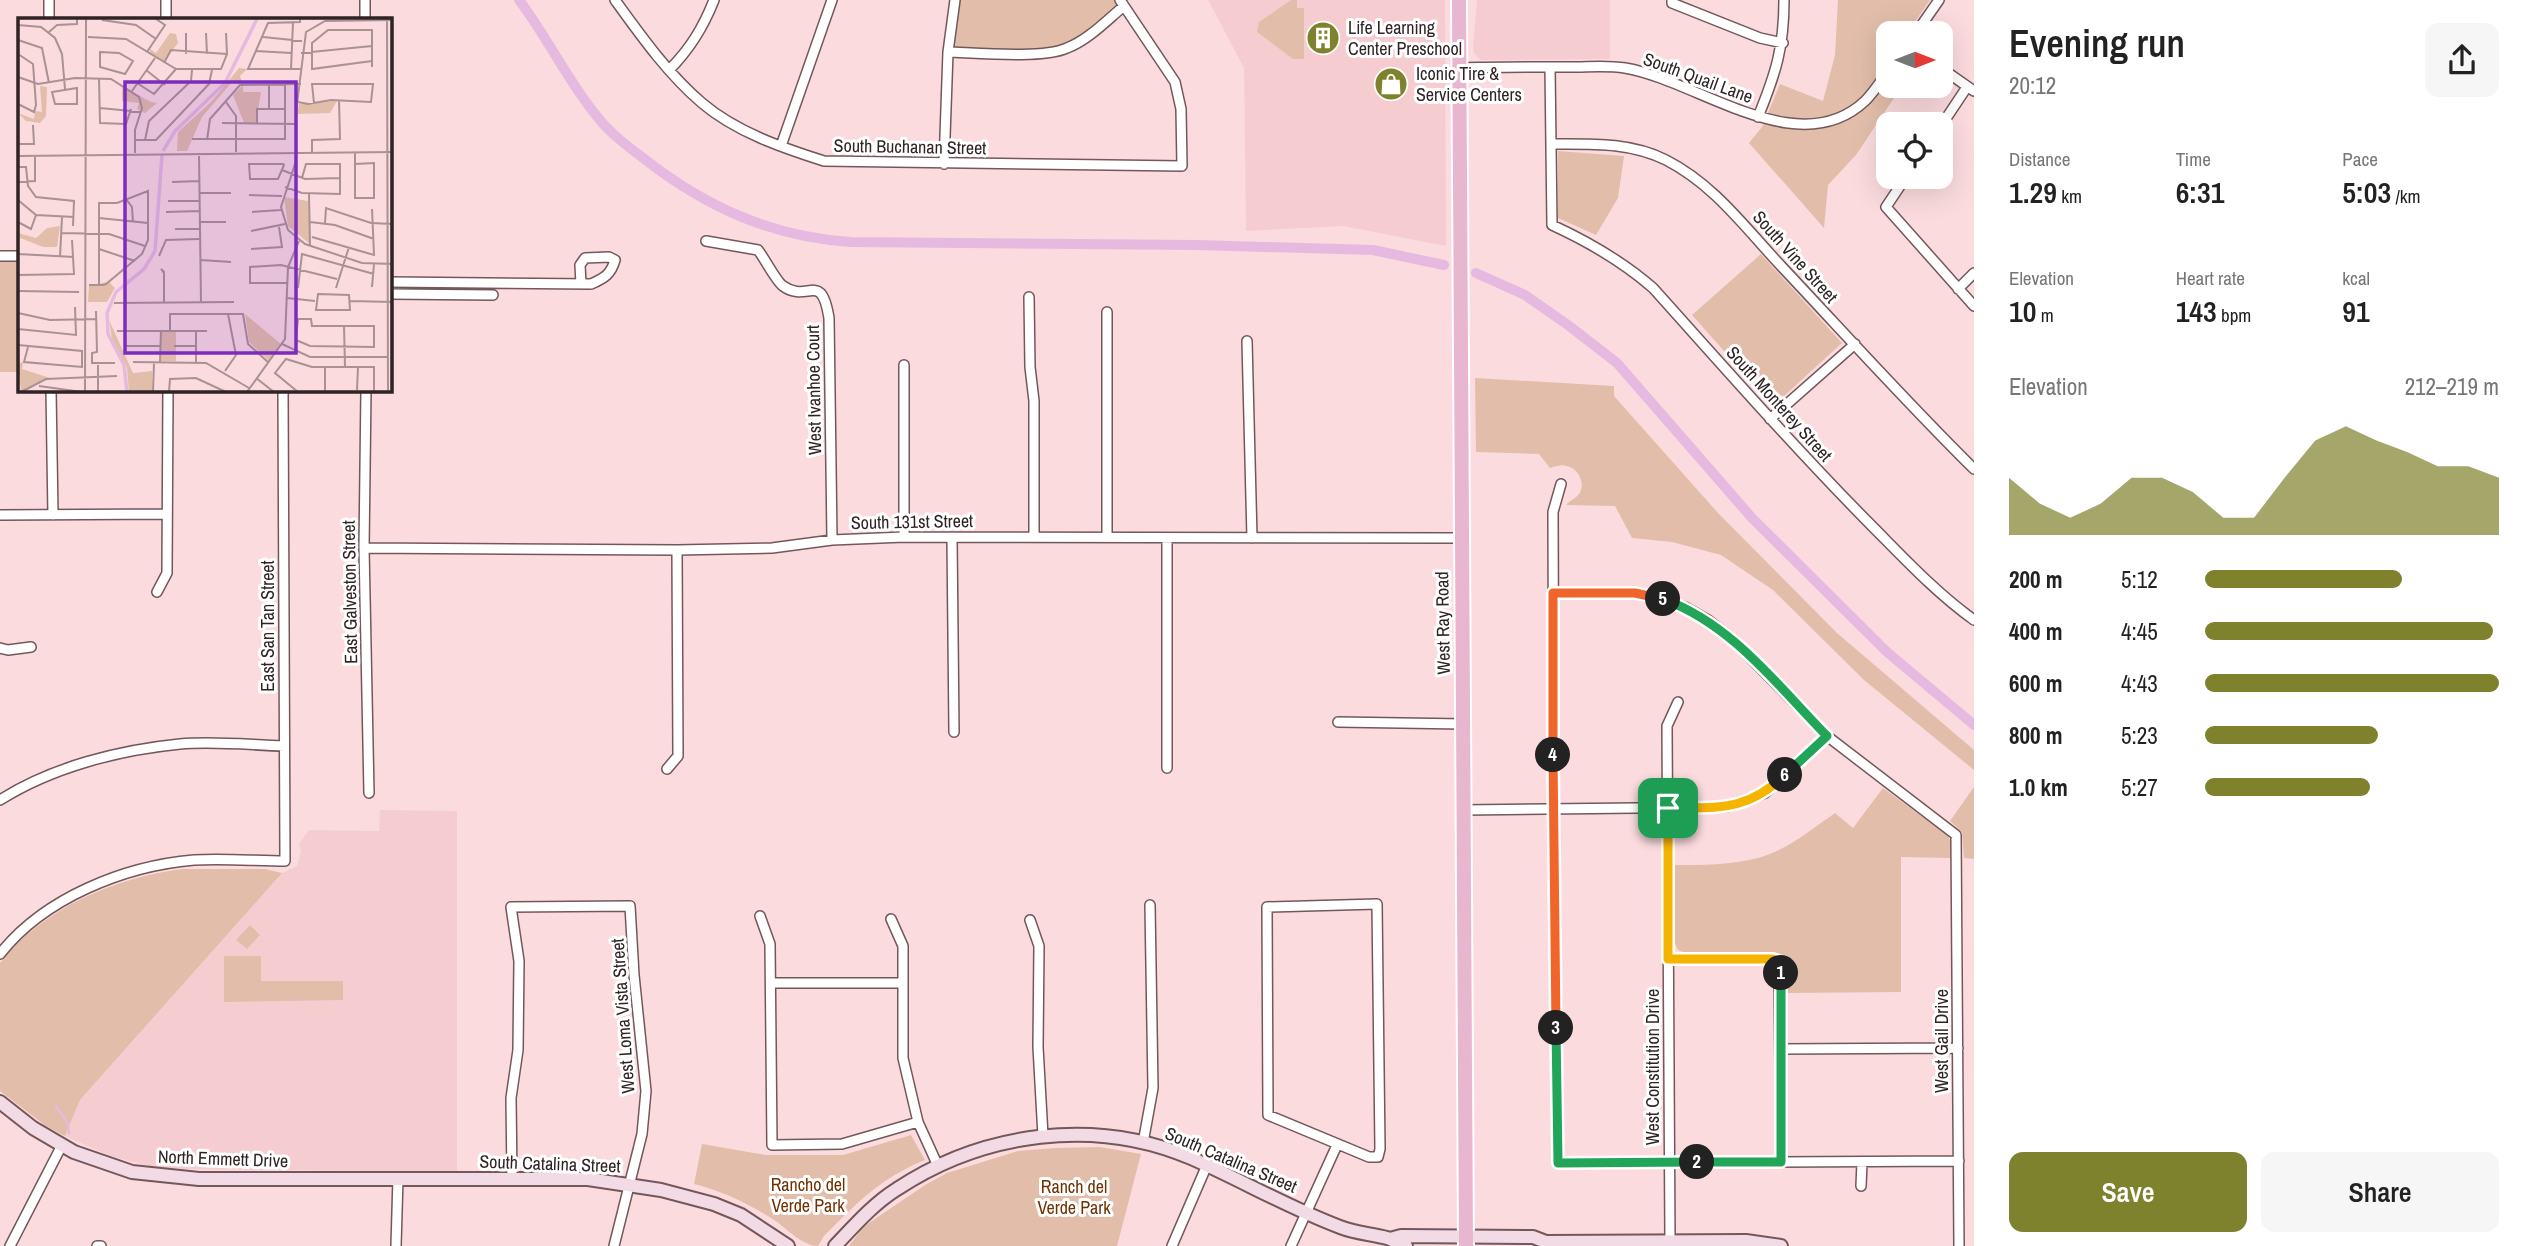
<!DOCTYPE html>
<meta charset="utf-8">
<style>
:root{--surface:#fff;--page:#f6f6f6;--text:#222;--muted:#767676;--accent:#7f822c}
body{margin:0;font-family:"Archivo Narrow",sans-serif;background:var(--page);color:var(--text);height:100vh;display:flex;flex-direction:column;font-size:26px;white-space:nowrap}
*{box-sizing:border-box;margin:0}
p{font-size:23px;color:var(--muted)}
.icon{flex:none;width:38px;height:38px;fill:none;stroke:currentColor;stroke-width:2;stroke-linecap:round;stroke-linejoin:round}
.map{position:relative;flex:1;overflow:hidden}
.details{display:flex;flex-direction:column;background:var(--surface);width:560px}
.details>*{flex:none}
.needle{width:46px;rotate:90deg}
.tools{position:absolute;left:1876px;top:21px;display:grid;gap:14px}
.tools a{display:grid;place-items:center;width:77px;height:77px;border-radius:14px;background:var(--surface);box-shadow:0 7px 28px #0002;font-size:35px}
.pin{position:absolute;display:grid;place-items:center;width:60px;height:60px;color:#fff;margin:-30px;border-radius:14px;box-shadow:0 4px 10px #0006}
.km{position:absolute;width:35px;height:35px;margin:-18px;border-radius:50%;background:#222;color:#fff;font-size:19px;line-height:35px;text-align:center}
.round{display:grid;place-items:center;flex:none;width:74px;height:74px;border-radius:14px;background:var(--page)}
.overview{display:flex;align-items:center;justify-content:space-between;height:119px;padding:0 35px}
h1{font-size:38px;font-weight:600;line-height:52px}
.stats{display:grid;grid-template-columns:repeat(3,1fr);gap:10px;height:119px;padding:7px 35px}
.stats div{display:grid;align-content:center}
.stats b{font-size:30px;font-weight:600}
.stats small{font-size:19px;font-weight:400}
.stats p{font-size:19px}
.chart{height:196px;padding:14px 35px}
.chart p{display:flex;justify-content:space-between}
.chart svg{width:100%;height:126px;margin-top:7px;fill:var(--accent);opacity:.7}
.primary-button{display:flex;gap:14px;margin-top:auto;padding:14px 35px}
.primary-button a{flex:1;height:80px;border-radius:14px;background:var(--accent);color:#fff;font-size:28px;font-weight:600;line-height:80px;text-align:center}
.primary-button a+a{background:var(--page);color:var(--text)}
ul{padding:0 35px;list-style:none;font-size:23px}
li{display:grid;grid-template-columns:112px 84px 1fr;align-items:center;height:52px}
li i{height:18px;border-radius:9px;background:var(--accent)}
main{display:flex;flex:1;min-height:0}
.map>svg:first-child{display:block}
.built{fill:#f5cdd1}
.green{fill:#e2beaa}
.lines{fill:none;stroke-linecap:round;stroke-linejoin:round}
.stream{stroke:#e6bae0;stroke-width:2.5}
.canal{stroke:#e6bae0;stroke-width:10}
.street-casing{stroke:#73585b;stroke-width:12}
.secondary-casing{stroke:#73585b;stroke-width:16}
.primary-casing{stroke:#fff;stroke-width:18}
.street{stroke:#fff;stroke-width:9}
.secondary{stroke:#f3dbe6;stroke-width:12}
.primary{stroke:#e8b6ce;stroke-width:14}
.split-1-casing{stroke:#fff;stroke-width:14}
.split-2-casing{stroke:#fff;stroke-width:14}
.split-3-casing{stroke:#fff;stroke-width:14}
.split-4-casing{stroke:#fff;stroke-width:14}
.split-5-casing{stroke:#fff;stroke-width:14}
.split-6-casing{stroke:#fff;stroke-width:14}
.split-7-casing{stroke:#fff;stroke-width:14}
.split-1{stroke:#f5b400;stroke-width:9}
.split-2{stroke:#22a559;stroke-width:9}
.split-3{stroke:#22a559;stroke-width:9}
.split-4{stroke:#f0652b;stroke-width:9}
.split-5{stroke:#f0652b;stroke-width:9}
.split-6{stroke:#22a559;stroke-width:9}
.split-7{stroke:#f5b400;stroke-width:9}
.labels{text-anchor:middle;stroke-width:6;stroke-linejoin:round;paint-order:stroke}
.poi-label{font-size:18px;fill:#2f2325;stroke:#fff;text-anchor:start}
.street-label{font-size:18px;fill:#2f2325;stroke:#fff}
.park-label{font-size:18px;fill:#6e3100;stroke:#fff}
.inset-river{fill:none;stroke:#e6bae0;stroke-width:3.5}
.inset-road{fill:none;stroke:#a99194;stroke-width:2}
.view{fill:#7b2cbf;fill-opacity:0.15;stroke:#7b2cbf;stroke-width:3.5}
.inset-edge{fill:none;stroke:#2f2325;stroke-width:3.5}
</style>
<main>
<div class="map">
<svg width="1974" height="1246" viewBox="0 0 1974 1246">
<rect width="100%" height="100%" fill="#fbdbde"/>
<!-- built -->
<path class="built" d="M1208,0H1445L1446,246L1343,226L1246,231L1244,68Z
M1477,0H1610V59L1480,60L1474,53L1473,48Z
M380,810L457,811V1172L182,1169L149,1166L110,1156L65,1136L80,1100L282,873L297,866L301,851L299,844L309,830L379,831Z"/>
<!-- green -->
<path class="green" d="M955,0H1120L1124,6L1066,49L948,52Z
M1291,0H1297V8H1304V59H1293L1257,32L1259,22Z
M1838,0H1930L1907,33H1888V86H1902L1856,155L1828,185L1824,228L1749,143L1762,127L1780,84L1823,101L1835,55Z
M1558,151L1624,156L1618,198L1596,235L1558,218Z
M1761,254L1842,343L1773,406L1692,315Z
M0,262H19V372H0Z
M1475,378L1614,386V396L1718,513L1837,633L1974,750V770L1864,680L1773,590L1721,555L1672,542L1632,538L1615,506L1566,505C1570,500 1575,499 1579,494C1586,484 1579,469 1567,466C1562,464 1556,466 1550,468L1539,454L1476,452Z
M1974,787V859L1964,858L1962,832L1950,821Z
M1883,788L1947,835L1951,842V858L1901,857V992L1788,993C1787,977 1791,961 1775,952H1683L1678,950L1674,941L1675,865C1702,865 1731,865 1758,858C1786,851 1812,829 1835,813L1853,828Z
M182,869H265L282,873L80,1100L65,1136L46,1126L0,1091V963C43,908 114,878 182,869Z
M250,925L260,935L247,949L236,940Z
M224,956H261V981H343V1000L224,1002Z
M911,1135L925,1160C879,1179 858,1202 824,1236L818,1246C801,1246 785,1226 771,1218C747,1203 722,1191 694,1184L702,1144L765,1155H843Z
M1100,1147L1141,1154L1117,1246H849L863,1227L925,1185L947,1173L1018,1151L1055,1148Z"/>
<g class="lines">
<!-- stream -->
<path class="stream" d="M56,1106L68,1124L69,1133"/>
<!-- canal -->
<path class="canal" d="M519,0C548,38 568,82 599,119C612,135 630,148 647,161C708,208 773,237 851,242L1197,245L1373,250L1444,265
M1476,273L1525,295L1568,325L1617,363L1752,518L1887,652L1974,725"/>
<defs>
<path id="street" d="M166,0V19
M365,0V19
M615,0C641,36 668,74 702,103C736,132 783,148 824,161L1182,166L1181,109L1175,82L1120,0
M1672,0V3L1760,38L1783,43
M49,19V0
M1916,33L1939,0
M948,52C977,53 1043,59 1067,48C1088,40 1106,21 1124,6
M1550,67L1552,225C1589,242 1622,261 1653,288C1724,367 1794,447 1869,523C1902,556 1935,592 1974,620
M1459,68C1497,67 1534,67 1571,67C1589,67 1607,65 1625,68C1697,80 1798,164 1865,101C1874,92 1881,81 1888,71
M1941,68L1974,91
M669,70C690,49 703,28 714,0
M1758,117C1776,73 1784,47 1784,0
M1941,126L1967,87
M1551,144C1591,144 1630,142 1666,160C1715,185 1746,229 1783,268C1846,335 1908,404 1974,469
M781,146L832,0
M944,164L948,52L955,0
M1906,177L1886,207L1974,306
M706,241L758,250C765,259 776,281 783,286C808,304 821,269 829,318L832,540
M0,256H19
M390,282L591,284C605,278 611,274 615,260L609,257L585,258L580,265L581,284
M1958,289L1974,273
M390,294L493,295
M1029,297L1030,367L1034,401V537
M1107,312V537
M1247,341L1252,538
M51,390L53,515
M366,390L364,548L369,793
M1770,419L1855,344
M1561,484L1553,512L1554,809L1558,1163L1959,1161
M0,515L167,514
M904,537V365
M952,537L954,732
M364,548L677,550L772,548L832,540L904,537L1462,538
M157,592L167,573L168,390
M1553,593H1635L1685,607L1708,620L1732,639L1827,736L1956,835L1959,1246
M0,648L8,650L31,647
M1338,722L1464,724
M1167,768V538
M667,769L678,756L677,550
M0,800C52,767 119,750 180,744C214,741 250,745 284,746
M1464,810L1726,807L1765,793L1827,736
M1377,904L1380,1149L1378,1157H1369L1268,1115L1267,907Z
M760,916L770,944L772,1145L842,1144L918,1122
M891,919L903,946V1058L918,1122L938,1166
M1030,920L1039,946L1038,1047L1043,1136
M0,954C44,898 124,866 194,860C224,858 255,861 285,861L283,390
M1669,959H1772L1779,961L1781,1162
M772,983H902
M1781,1049L1958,1048
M1143,1143L1153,1088L1150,905
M512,1178L511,1098L518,1050L519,961L511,907L630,906L634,975L646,1091L642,1134L614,1246
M1861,1186L1862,1162
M1670,1241L1667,726L1678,702
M10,1246L62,1145
M97,1246H101
M396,1246L398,1178
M1172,1246L1207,1165
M1291,1246L1337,1145"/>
<path id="secondary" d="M0,1102L33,1128L74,1152L132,1172L199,1179H588L661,1190L714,1204L741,1215L788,1246
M1390,1239L1401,1236L1533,1237L1546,1242L1746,1241L1781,1246
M835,1246C854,1226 873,1204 897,1189C983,1132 1095,1117 1191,1158C1241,1180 1289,1208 1340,1227C1355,1233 1371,1234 1387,1238C1394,1240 1399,1245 1406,1246"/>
<path id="primary" d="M1459,0L1466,1246"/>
</defs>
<!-- street casing -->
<use href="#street" class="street-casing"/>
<!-- secondary casing -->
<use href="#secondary" class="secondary-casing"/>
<!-- primary casing -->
<use href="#primary" class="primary-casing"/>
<!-- street -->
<use href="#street" class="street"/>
<!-- secondary -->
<use href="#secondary" class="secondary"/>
<!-- primary -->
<use href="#primary" class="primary"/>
</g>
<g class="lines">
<defs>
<path id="split-1" d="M1668,808V959H1772L1779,961L1781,973"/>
<path id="split-2" d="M1697,1162H1781V973"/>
<path id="split-3" d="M1556,1028L1558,1163L1697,1162"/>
<path id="split-4" d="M1553,755L1556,1028"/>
<path id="split-5" d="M1553,755V593H1635L1663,599"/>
<path id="split-6" d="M1663,599C1732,624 1777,685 1827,736L1785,775"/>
<path id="split-7" d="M1668,808C1719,807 1746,812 1785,775"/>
</defs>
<!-- split-1 casing -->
<use href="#split-1" class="split-1-casing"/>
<!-- split-2 casing -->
<use href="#split-2" class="split-2-casing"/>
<!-- split-3 casing -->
<use href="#split-3" class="split-3-casing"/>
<!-- split-4 casing -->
<use href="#split-4" class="split-4-casing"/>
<!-- split-5 casing -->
<use href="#split-5" class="split-5-casing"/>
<!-- split-6 casing -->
<use href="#split-6" class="split-6-casing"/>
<!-- split-7 casing -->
<use href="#split-7" class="split-7-casing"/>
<!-- split-1 -->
<use href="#split-1" class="split-1"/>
<!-- split-2 -->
<use href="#split-2" class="split-2"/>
<!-- split-3 -->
<use href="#split-3" class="split-3"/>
<!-- split-4 -->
<use href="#split-4" class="split-4"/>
<!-- split-5 -->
<use href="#split-5" class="split-5"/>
<!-- split-6 -->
<use href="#split-6" class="split-6"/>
<!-- split-7 -->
<use href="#split-7" class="split-7"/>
</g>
<!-- icons -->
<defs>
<symbol id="building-disc" viewBox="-11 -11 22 22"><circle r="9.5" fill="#7f822c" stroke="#fff"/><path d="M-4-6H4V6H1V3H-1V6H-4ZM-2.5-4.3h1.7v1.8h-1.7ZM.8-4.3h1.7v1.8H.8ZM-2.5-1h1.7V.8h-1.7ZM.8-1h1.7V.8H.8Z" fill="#fff"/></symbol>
<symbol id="shop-disc" viewBox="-11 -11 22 22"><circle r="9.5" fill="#7f822c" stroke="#fff"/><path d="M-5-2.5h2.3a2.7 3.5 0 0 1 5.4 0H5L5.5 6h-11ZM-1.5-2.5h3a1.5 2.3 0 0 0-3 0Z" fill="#fff"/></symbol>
</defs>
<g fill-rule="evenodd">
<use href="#building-disc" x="1304" y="19" width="38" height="38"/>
<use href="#shop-disc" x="1372" y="65" width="38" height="38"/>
</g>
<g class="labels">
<!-- poi labels -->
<g class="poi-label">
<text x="1348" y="34">Life Learning<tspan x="1348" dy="21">Center Preschool</tspan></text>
<text x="1416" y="80">Iconic Tire &amp;<tspan x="1416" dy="21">Service Centers</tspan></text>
</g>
<!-- street labels -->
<g class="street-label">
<text transform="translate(1698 78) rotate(20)" y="6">South Quail Lane</text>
<text transform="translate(910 147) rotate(1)" y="6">South Buchanan Street</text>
<text transform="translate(1795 257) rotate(48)" y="6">South Vine Street</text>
<text transform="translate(814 390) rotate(-91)" y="6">West Ivanhoe Court</text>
<text transform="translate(1779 404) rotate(48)" y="6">South Monterey Street</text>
<text transform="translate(912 522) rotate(-1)" y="6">South 131st Street</text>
<text transform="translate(350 592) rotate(-91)" y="6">East Galveston Street</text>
<text transform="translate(1443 623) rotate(-91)" y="6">West Ray Road</text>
<text transform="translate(268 626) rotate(-90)" y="6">East San Tan Street</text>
<text transform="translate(623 1016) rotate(-94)" y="6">West Loma Vista Street</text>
<text transform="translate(1942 1041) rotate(-90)" y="6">West Gail Drive</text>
<text transform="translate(1653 1067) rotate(-90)" y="6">West Constitution Drive</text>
<text transform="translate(223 1159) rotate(2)" y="6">North Emmett Drive</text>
<text transform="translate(1231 1160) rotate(23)" y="6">South Catalina Street</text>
<text transform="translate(550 1164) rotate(2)" y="6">South Catalina Street</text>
</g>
<!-- park labels -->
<g class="park-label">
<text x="808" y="1191">Rancho del<tspan x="808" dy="21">Verde Park</tspan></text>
<text x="1074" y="1193">Ranch del<tspan x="1074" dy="21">Verde Park</tspan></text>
</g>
</g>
<!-- overview -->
<g transform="translate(18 18)">
<rect width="374" height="374" fill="#fbdbde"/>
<path d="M152,15L158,16L160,25L146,43L132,35V31L138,35ZM221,50L229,51L222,58L225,66L214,64L184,99L169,133H159L160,114L194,83ZM225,67V74H243L238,105H226L215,77ZM22,68L29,69L28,98L22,105L8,103L0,95L16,101L17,93L24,94ZM104,68L133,84L139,85L127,95L119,91L121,85L104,83ZM319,83L312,95L279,96L281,86ZM266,179L290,183L292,226L270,208ZM42,208L39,229H25L0,219V215L18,220L29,210ZM91,264L97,270L89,284H70L71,267ZM227,296L263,326L251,343L231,324ZM91,302L115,355L134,353V374H111L109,350L94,321ZM143,313H158V343H143ZM0,344L5,345L4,351L32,360L3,374Z" fill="#e2beaa"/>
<path class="inset-river" d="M145,133L157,113L207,65L239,1M109,374L106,347L90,316L89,295L98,274L126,251L137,233L144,137"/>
<path class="inset-road" d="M282,1V4L250,5L230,51H283M369,1L370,374M84,2L118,7L138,21M375,2L307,3L288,14L278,94V143L263,189L270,212L287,226L344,245L375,246M0,7L23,9L37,20L44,36L47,71M31,14L39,7L59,6V1M188,15L189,36M70,19L108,21L158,51H203L209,36L208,15M245,19L284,23M0,22L24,30L31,65M238,33L273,35M82,34L101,35L115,43L107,56L82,49ZM129,34L147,7L138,1M283,35L354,28M0,36L15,46L18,87L16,94L0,86M168,36V15M146,45L153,32L209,36M354,49V12H310L294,25V51L354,43M273,51L275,5M128,52L147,67M0,59L20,66L57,60M57,60L93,61L121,79L124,90L117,112V135M81,60L82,105L108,106L113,91M119,65L136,76L158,51M251,67V91M59,70V86H37L34,74ZM114,73L137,40M208,84L218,98V134M280,84L290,86L313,82L353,84L355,66H294L296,85M82,90L123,94M204,105L278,106M239,106V91H267M174,121H267V66M117,122H138L191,66L194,52M127,122L131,103L173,63L174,52M189,122L192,101L222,67L283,66M0,126H16L15,107M294,134V122L322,121L321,82M337,134V180H356V145L337,146M181,135L183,285M0,138L375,134M231,146H265L266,147L260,161H232ZM0,149H8L10,168L18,179L56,183L55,208M264,152L287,161L322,160M0,164L17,163V138M154,164L181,163M267,169L284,175L322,176V146H288L284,160M181,175H213M291,176L292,228M231,177L264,178M108,181L114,189L115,205M0,182L18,197L56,199M150,183H181M148,194L181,193M234,194L263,192M81,200L130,205M0,204L13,211L18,197M181,204H208M292,204L317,207L356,221M307,205L308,190L353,205L375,206M157,211H181M233,213L267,206M43,215L91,216L127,228M294,219L356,237L354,191M81,231L117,243M233,231L264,229L261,209M0,236L56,239M141,238L148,222L181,221M42,239L44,199M183,242L213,244M0,257L56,256L54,222M269,265H232V249L263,247L319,261M71,267H85L88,266L124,236L130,222V173L99,185H81V267M354,269L356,246M280,270L284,236L356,256M318,270L331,229M0,273L61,274M300,276L331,277L332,292H298ZM269,280L297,283M332,283L375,284M96,285L216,284M146,285V254L143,251L146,255M78,293L79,334L74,335V345H97M0,295L32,302L79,301M280,301H293L294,308H356V329L292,328L278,322ZM326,308L327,349M0,311L58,317L57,289M152,312V296H225L230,326L251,345M178,312V344M99,313H189M264,326L292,339H370M0,327L64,333V349L6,344L10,329M106,328H143M156,328H178M115,344L188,345L231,370M142,344L143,312M307,349V374M207,353L218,337L210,296M238,360L256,374M21,368L64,374M339,372L340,349M3,374L28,361L99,358M67,374L68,1M80,374V347M135,374L136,344M151,374L152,361L178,360L208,374M229,374L267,321L270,249L281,223M280,374L257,355L268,341L294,349H356V374"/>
<path class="view" d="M107,64H278V335H107Z"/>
<rect width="374" height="374" class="inset-edge"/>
</g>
</svg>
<div class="tools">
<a><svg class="needle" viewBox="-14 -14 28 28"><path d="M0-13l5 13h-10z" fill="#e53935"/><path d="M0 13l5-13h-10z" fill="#767676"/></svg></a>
<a><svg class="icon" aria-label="locate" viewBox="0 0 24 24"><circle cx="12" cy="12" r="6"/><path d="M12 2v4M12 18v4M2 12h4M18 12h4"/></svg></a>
</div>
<div class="pin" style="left:1668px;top:808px;background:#1e9e55"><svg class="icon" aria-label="arrive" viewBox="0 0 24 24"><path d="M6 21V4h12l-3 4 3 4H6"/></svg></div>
<b class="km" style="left:1781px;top:973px">1</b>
<b class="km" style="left:1697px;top:1162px">2</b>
<b class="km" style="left:1556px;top:1028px">3</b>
<b class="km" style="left:1553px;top:755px">4</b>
<b class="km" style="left:1663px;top:599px">5</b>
<b class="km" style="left:1785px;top:775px">6</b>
</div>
<section class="details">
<div class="overview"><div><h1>Evening run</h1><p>20:12</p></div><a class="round"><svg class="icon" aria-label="share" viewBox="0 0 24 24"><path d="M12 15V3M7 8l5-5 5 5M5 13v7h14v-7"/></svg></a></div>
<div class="stats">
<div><p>Distance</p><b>1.29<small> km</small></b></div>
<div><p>Time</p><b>6:31</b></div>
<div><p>Pace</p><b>5:03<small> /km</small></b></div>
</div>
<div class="stats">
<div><p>Elevation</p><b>10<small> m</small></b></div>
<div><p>Heart rate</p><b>143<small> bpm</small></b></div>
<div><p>kcal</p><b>91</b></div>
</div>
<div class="chart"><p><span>Elevation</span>212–219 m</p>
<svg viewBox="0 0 160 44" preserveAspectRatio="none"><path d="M0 44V24L10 33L20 38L30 33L40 24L50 24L60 29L70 38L80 38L90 24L100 11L110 6L120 11L130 15L140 20L150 20L160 24V44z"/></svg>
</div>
<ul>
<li><b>200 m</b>5:12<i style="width:67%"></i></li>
<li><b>400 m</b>4:45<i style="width:98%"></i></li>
<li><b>600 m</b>4:43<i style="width:100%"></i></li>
<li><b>800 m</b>5:23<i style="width:59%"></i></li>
<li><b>1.0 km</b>5:27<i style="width:56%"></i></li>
</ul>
<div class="primary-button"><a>Save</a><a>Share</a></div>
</section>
</main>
